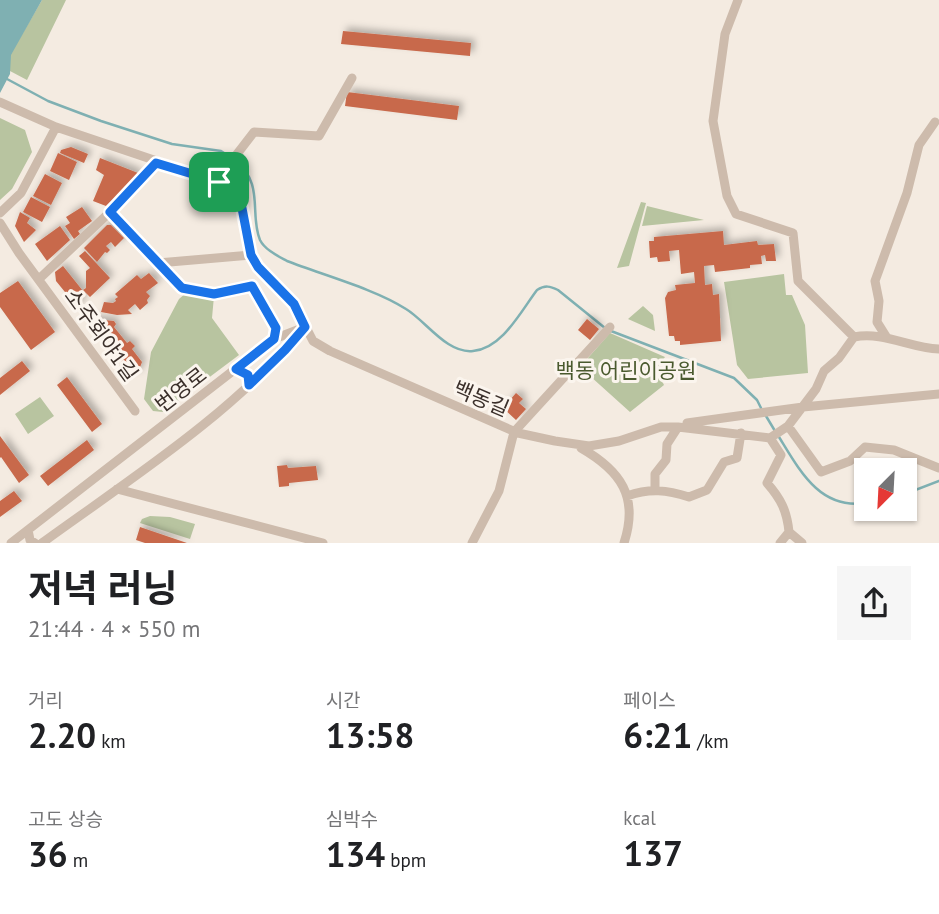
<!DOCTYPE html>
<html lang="ko">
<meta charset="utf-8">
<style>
:root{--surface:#fff;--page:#f6f6f6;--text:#202124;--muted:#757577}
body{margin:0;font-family:"PT Sans","Noto Sans KR",sans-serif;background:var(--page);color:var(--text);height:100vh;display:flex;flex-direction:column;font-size:26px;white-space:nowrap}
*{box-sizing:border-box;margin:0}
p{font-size:23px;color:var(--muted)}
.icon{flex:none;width:38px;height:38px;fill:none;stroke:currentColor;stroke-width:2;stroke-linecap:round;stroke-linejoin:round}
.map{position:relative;height:543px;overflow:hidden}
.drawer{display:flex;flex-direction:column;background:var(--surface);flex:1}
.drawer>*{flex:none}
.needle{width:46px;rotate:204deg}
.buttons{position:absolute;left:854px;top:458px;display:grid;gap:14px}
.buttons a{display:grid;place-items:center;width:63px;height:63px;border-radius:0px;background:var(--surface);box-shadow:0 2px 5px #0004;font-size:35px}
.pin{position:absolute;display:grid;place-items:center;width:60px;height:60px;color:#fff;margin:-30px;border-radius:14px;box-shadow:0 4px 10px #0006}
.round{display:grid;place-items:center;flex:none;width:74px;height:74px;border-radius:0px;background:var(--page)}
.headline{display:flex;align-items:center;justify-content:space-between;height:119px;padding:0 28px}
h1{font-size:38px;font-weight:700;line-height:52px}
.figures{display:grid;grid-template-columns:repeat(3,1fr);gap:10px;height:119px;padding:7px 28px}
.figures div{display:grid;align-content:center}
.figures b{font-size:35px;font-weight:700}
.figures small{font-size:19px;font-weight:400}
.figures p{font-size:19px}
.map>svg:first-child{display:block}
.green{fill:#b8c4a0}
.water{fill:#7fb0b2}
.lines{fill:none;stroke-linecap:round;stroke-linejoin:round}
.stream{stroke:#7fb0b2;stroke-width:2.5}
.building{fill:#c8694b;filter:url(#shadow)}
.minor{stroke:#cdbbac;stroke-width:9}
.route-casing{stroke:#fff;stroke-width:14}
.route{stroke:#1a73e8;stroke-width:9}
.labels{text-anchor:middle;stroke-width:6;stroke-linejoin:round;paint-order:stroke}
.street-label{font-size:21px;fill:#3b302b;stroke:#fbf5ee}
.park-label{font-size:21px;fill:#4a5a2e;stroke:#fbf5ee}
</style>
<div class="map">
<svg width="939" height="543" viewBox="0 0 939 543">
<defs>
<filter id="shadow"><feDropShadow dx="4" dy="-4" stdDeviation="3.5" flood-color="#0004"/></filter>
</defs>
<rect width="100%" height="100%" fill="#f4ebe1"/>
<!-- green -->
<path class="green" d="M42,0H66L27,80L10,71V55Z
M0,118L25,130L32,152L12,189L0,200Z
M641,202L646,203L629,266L617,268Z
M647,206L704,220L642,226Z
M784,274L786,295H792L805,325L808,373L748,379L737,365L724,282Z
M187,292L214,296L212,318L239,355L163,412L153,411L144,399L151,352L179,299Z
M643,306L653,315L655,331L628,319Z
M610,333L665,357L656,369L664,385L630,412L580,367Z
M40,397L54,416L28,434L15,414Z
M150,516L170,517L195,524L190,539L140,523L142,519Z"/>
<!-- water -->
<path class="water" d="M0,0H42L11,55L10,74L0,93Z"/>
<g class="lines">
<!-- stream -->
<path class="stream" d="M7,79L48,101L101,121L172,144L221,151L230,157
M235,161C265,183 249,214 260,240C265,250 278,256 287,261C323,275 375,289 406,309C426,321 447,354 473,351C502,349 521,311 537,290C545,285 550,286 558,290L605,328
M611,331L734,378L757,400L762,410
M766,416L775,431
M779,437C800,471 820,510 866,503
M905,494L939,481"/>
</g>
<!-- building -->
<path class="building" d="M343,31L471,43L470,56L341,44Z
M347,92L459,106L457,120L345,106Z
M71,147L88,154L84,163L60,153L61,150Z
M58,153L77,162L69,180L50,171Z
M100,158L138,173L136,179L106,206L93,201L104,175L96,170Z
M45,174L62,183L51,205L33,196Z
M31,197L50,207L42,222L23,212Z
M82,207L92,221L78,231L80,234L74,239L65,226L70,223L66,217Z
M20,212L30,218L27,223L36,230L24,242L15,226Z
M107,225H111L124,238L115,247L111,242L106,246L110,250L107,253L105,252L97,262L84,248Z
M60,226L70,240L47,261L35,244Z
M723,231L724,245L757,241L758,245L774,244L776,261H766L765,255L761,256L762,264L750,265V268L715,272L714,265L704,266L705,285L712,284L713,295L719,294L721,341L680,345V341H675L674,336H669L665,298L668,292L676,290L675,285L695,283L694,272L681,274L679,250L669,251L670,261L658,262L657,257L650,258L649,241H654V237Z
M85,251L110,278L90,297L83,290L86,288V271L90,268L79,256Z
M63,266L83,291L80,302L82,304L78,308L56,281L55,272Z
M149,273L158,283L146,292L150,296L147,300L148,303L140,310L135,304L128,310L132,314L117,315L101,312L104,302L113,303L116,301L115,299L118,297L115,294L137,275L141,279Z
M18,281L55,332L31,350L0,307V293Z
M92,319L114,321L116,324L114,327L127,343L130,341L135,346L132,349L142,362L137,375H133L90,325Z
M587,319L599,329L590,340L578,330Z
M22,361L30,371L0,395V378Z
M67,377L102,424L92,432L57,385Z
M516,393L523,399L519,403L526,409L516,420L503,408Z
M0,436L29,475L19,483L1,457L0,458Z
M87,440L94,450L48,486L40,476Z
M287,465L288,468L316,466L318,480L289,483V486L279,487L277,466Z
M14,491L22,501L0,517V501Z
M140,527L187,543H145L136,540Z"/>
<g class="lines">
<!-- minor -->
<path class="minor" d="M738,0L725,34L713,121L727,196L736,214L793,233L798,281L854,337
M0,102L56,127L228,185L234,191L241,203L251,255L258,267L294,304L313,341L330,351L518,433L555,441L589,446L619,441L661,427H678L770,438L788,426L816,389L824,371L839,358L854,337C883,331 910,348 939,349
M219,182L227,167L254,132L319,136L352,78
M110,212L182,288L214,294L252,286L276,328L274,339
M0,213L21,193L56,127
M0,223L19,253L135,411
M158,263L251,255
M39,279L110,212L156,163
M887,338L877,322L879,301L875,281L907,193L919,145L935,122
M687,423L803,407L939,394
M788,426L821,472L850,461L865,447L894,450L939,468
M770,438L781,455L767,483C781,499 787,511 789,532L802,543
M581,448C621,471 639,497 624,543
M117,489L323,543
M655,490V474L666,460L667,444L678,427
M627,496C650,488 667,490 689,497L707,490L724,462L737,458L741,433
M28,530L30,540L35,543
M11,543L274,339L305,327
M42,543C133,477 231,415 304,328
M472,543L499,491L514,432L610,327
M780,543L789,532"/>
</g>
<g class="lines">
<defs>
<path id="route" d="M156,163L219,182L234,191L241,203L251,255L258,267L294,304L305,327L285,350L249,385L248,375L236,369L274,339L276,328L252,286L214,294L182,288L110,212Z"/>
</defs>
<!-- route casing -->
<use href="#route" class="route-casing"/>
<!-- route -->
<use href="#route" class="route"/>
</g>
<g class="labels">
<!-- street labels -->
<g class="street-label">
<text transform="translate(101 335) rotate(54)" y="7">소주회야1길</text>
<text transform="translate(181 390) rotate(-38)" y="7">번영로</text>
<text transform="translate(481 399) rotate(23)" y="7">백동길</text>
</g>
<!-- park labels -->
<g class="park-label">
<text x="626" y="378">백동 어린이공원</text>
</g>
</g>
</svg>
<div class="buttons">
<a><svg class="needle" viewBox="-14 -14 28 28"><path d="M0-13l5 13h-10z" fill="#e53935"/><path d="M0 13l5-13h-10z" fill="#757577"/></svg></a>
</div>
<div class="pin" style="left:219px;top:182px;background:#1e9e55"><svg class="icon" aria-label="arrive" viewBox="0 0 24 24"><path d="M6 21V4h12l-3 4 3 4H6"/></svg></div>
</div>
<section class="drawer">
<div class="headline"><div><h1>저녁 러닝</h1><p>21:44 · 4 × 550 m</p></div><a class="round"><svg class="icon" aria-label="share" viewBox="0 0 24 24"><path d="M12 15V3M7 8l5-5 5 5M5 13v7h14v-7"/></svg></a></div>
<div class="figures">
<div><p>거리</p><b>2.20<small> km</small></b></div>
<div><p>시간</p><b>13:58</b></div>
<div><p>페이스</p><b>6:21<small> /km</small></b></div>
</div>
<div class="figures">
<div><p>고도 상승</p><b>36<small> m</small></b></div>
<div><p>심박수</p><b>134<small> bpm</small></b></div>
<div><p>kcal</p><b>137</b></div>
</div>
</section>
